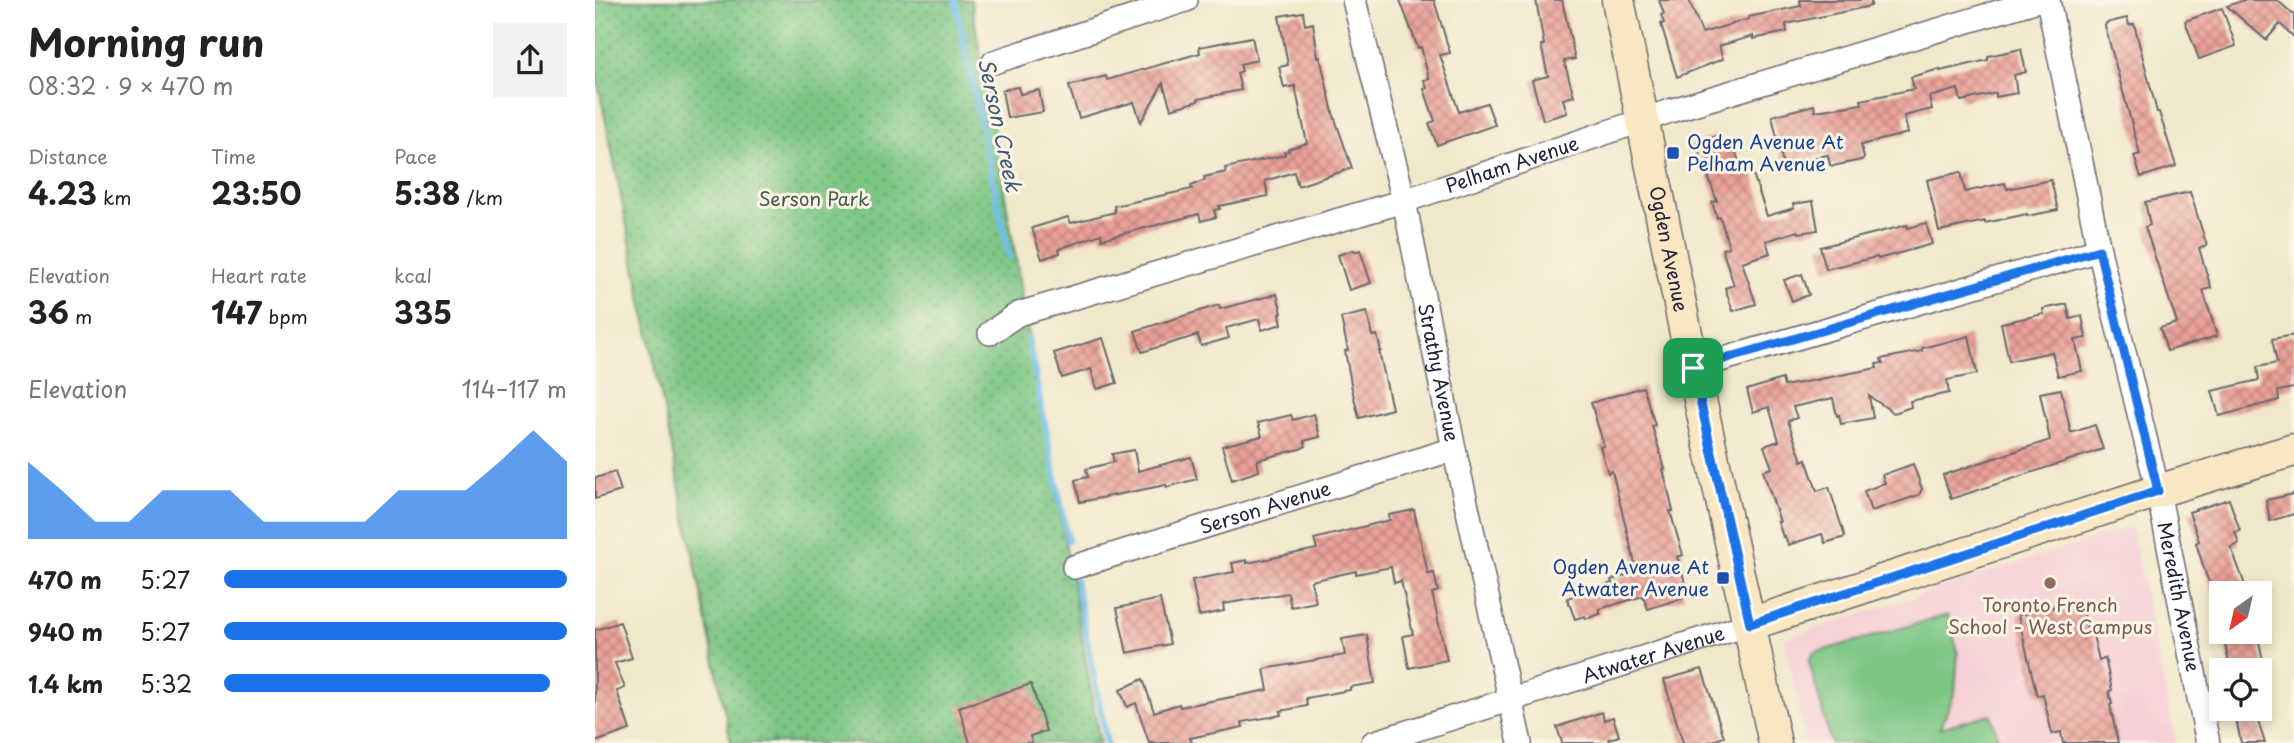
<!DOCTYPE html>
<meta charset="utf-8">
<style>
:root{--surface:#fff;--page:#f2f2f2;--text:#222;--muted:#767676;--accent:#1a73e8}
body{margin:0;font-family:"Playpen Sans",sans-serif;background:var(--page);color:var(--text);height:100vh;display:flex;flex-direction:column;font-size:26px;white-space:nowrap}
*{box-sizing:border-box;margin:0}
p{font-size:23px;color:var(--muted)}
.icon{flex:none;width:38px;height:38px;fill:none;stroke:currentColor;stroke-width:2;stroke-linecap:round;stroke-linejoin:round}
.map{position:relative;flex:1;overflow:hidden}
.side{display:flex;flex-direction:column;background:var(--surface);width:595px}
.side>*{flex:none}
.needle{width:46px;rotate:214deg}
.fabs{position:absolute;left:1614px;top:581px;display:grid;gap:14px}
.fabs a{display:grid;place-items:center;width:63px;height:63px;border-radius:0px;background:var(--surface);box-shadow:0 4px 10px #0003;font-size:35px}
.pin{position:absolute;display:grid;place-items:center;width:60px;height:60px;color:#fff;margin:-30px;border-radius:14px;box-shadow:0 4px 10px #0006}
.round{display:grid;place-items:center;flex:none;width:74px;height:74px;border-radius:0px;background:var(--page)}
.headline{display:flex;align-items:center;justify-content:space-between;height:119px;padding:0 28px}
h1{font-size:38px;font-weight:700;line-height:52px}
.stats{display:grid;grid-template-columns:repeat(3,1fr);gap:10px;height:119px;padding:7px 28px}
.stats div{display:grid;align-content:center}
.stats b{font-size:30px;font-weight:700}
.stats small{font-size:19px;font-weight:400}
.stats p{font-size:19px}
.chart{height:196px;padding:14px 28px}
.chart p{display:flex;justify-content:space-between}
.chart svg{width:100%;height:126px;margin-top:7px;fill:var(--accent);opacity:.7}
ul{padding:0 28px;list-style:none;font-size:23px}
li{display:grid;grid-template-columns:112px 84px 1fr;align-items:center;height:52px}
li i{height:18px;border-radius:9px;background:var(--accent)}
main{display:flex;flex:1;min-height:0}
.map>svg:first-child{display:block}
.built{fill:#f6cfd7}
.grass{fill:#7cc684;stroke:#4f7460;stroke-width:2}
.park{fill:url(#park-dots);stroke:#4f7460;stroke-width:2}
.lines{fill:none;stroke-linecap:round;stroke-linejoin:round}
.stream{stroke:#70beea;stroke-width:6}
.building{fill:url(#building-cross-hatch)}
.street-casing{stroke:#6a676d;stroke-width:26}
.secondary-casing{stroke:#6a676d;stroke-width:35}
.street{stroke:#fff;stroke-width:23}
.secondary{stroke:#f9e7c3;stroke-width:32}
.route-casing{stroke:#fff;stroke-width:14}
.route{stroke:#1a73e8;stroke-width:9}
.transit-dot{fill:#1a4fb4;stroke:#fcf5e5;stroke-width:2.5}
.education-dot{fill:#8d6e63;stroke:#fcf5e5;stroke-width:2.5}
.labels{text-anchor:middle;stroke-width:6;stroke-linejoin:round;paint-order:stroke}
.transit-label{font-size:19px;fill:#164399;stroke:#fcf5e5;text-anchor:start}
.street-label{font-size:19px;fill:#22223b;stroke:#fcf5e5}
.park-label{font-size:19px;fill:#425b55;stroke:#fcf5e5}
.education-label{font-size:19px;fill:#785e54;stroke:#fcf5e5}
.water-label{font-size:21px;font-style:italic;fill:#3d5978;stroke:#fcf5e5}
</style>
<main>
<section class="side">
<div class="headline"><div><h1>Morning run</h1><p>08:32 · 9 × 470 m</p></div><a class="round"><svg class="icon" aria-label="share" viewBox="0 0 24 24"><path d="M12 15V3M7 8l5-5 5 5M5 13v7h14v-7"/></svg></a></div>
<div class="stats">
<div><p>Distance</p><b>4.23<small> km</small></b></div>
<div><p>Time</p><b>23:50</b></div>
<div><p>Pace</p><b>5:38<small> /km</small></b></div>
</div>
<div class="stats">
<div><p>Elevation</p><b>36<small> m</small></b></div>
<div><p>Heart rate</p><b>147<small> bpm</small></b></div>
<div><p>kcal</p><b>335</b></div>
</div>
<div class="chart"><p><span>Elevation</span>114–117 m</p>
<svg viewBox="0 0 160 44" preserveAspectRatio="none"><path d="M0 44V17L10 27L20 38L30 38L40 27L50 27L60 27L70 38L80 38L90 38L100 38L110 27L120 27L130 27L140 17L150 6L160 17V44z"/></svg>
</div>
<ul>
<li><b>470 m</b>5:27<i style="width:100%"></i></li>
<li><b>940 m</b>5:27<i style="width:100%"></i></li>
<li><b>1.4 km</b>5:32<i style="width:95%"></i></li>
</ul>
</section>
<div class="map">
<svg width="1699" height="743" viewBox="0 0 1699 743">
<defs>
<pattern id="park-dots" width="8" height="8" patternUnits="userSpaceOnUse" patternTransform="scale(1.75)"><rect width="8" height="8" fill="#7cc684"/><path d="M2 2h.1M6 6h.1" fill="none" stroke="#65a06d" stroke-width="1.8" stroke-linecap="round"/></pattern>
<pattern id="building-cross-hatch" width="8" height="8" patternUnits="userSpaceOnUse" patternTransform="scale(1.75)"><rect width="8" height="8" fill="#eaa097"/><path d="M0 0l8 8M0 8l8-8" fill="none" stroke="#bd827c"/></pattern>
</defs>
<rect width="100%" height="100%" fill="#fcf5e5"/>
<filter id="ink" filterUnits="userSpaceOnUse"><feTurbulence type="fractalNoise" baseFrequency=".0143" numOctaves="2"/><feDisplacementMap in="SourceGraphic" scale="14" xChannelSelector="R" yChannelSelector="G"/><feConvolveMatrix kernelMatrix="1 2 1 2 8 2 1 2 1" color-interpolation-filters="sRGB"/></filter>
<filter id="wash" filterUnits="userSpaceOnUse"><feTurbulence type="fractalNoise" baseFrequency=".00686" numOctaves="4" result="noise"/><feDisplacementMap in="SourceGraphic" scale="28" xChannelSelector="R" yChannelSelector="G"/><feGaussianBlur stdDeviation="1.57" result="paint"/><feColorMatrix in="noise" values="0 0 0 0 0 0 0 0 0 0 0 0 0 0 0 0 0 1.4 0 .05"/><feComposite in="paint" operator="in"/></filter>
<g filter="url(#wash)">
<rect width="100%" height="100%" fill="#f1e8cb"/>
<!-- built -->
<path class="built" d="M1536,526L1581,743H1211L1189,639Z"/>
<!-- grass -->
<path class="grass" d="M1353,615L1363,653L1360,692L1345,728L1396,714L1404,743H1236L1214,661L1218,653Z"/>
<!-- park -->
<path class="park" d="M0,0H376L505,743H136L0,68Z"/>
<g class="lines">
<!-- stream -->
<path class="stream" d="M360,0L414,257
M433,338L473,541
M480,579L512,743"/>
</g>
<g id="blocks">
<!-- building -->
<path class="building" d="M805,0H839L855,53L845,55L864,112L892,103L900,125L842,145L834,123L840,121L829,89L832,88L829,80L834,79L826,47L823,48Z
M941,0H967L980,59L969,61L979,96L968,99L972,113L948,120L937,80L953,76L946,45H949Z
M1064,0H1094L1107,33L1154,19L1153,17L1206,6L1205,0H1276V6L1191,24L1192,32L1158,39V36L1124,46L1128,59L1082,77L1066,24L1069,23L1066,15L1069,14Z
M1649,0H1682L1699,15V37L1685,24L1671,40L1632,6Z
M1627,8L1641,46L1604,59L1590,21Z
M708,12L710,25L718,23L723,57H725L738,113L757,168L703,186L699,172L670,181L673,196L624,206L625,209L619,210L621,217L606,221L604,214L507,239L506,234L464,249L465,253L447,259L437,228L473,217L476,223L520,212L519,206L597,189L596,186L610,180L609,177L631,172L630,168L690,155L689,152L694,151L693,149L712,143L700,86L689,88L684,67L693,65L684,16Z
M1532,18L1534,25L1539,24L1562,112H1564L1581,166L1546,177L1539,156L1545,154L1510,26L1511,23Z
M657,37L662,60L645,64L647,71L642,73L646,90L603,99V101L576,109L568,83L546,122L539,102L484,118L474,86L511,76L512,80L605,53L604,47Z
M1426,49L1431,72L1419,75L1422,93L1401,97V93L1366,101L1363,89L1334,97L1337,109L1309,116L1313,133L1266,145L1269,158L1266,160L1238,166L1235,165L1233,155L1188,164L1177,116L1219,105L1220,111L1267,104L1266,100L1319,89L1316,77L1345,69V71L1393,60V56Z
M423,87L425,94L444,90L448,112L412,118L407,90Z
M1122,136L1126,148L1138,144L1147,171L1156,168L1172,216L1199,208L1198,204L1218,201L1223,230L1204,233L1203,231L1171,241L1175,253L1147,262L1161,304L1138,311L1130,288L1139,285L1127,249L1134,247L1125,217L1122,218L1117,202L1122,201L1101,143Z
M1366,172L1370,192L1410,183L1412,189L1456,180L1463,210L1432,216V214L1390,223V221L1344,231L1332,180Z
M1595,192L1612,246L1604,248L1616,288L1608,290L1622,336L1572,351L1565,328L1582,323L1550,227L1555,225L1550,202Z
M1331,223L1337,244L1283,259L1282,257L1231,269L1225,247L1312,225L1313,228Z
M759,250L760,252L765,250L776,283L754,290L743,255Z
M1207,274L1214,295L1197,301L1189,280Z
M682,294L687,313L685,314L687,324L667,330L664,319L631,328L634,338L606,346L603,335L547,352L540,331L624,305L625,309Z
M1472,304L1475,319L1487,316L1491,338L1480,340L1487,371L1463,376L1457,352L1414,361L1406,323L1449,314L1448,309Z
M772,312L777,336L782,335L786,351H784L797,409L764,418L757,389L750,351L753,350L746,318Z
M1699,335V388L1683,391L1684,400L1624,416L1617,391L1664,380L1662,367L1682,363L1677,339Z
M1374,336L1382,374L1352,380L1354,393L1315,401L1316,407L1299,413L1274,396L1278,418L1246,424L1244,415L1242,416L1238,398L1198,407L1202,418L1193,421L1207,461L1211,459L1222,491L1234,487L1250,537L1230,543L1227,534L1193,545L1190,536L1188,537L1183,522H1185L1168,471L1177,468L1169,446L1184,441L1174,407L1158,412L1152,390L1187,379L1189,386L1282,368L1281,364L1288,363L1286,359L1327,351V348Z
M508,338L522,383L502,389L496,369L467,378L459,353Z
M1048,387L1060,425L1057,426L1070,469H1068L1078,511H1075L1088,555L1082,557L1091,585L1086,587L1089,596L1088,598L1053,609L1048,596L1005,609V614L991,619L990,616L980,619L972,598L1017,583L1016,580L1042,572L1017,471L1013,473L1005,447L1009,446L996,403Z
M1466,389L1476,433L1500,425L1508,449L1356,499L1348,475L1455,440L1445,393Z
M719,414L725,437L709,441L711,446L705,449L662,460L664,471L637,480L627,446L667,436L663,423L696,415L698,420Z
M539,450L543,471L596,457L602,479L572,487L571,485L485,502L480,480L493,477L491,469L519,462L517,454Z
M1318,464L1327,489L1324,495L1276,511L1269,491L1290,483L1287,475Z
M20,472L26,491L0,499V478Z
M1699,494V514L1675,521L1671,500Z
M1634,499L1645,531L1640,532L1644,544L1636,547L1653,593H1619L1611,575L1601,543L1604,541L1594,512Z
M819,510L833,574L839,573L843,591L837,593L852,660L814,668L808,636L818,634L806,581L799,583L796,567L761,574V571L716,581L721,602L696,607L693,593L628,604L629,611L604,616L597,580L639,572L637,563L652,560V563L722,549L719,539L795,520L794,515Z
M565,599L575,644L532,653L522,608Z
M1486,601L1492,628L1496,627L1504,660L1510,658L1517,690L1514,691L1517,704L1515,705L1523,743H1468L1466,732L1457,734L1448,694L1442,696L1423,615Z
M25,622L37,658L20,663L30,688L22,691L35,730L0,742V630Z
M1631,632H1662L1670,670H1640L1634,663L1629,640L1634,638Z
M772,635L780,683L755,687V690L711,698L712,706L685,711L686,715L647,722L648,727L595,738L597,743H554L541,703L532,707L525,690L548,679L559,712L584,704L585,707L673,690L669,669L750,655L747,639Z
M1107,669L1129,737L1112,743H1088L1069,680Z
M436,684L451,731L435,736L437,743H375L364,707Z
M1639,709H1659L1670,743H1646Z
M1007,712L1009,720L1018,717L1024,736L1014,739L1016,743H967L962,727Z"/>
</g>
</g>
<g filter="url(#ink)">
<use href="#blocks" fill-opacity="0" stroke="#6a676d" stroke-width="2"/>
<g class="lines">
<defs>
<g id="street">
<path id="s1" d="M759,0L809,201L859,449L925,743"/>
<path id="s2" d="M1453,0L1504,250L1563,491L1613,743"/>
<path d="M399,62L591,0"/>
<path id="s3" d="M395,333L423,314L809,201L1078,110L1443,0"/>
<path d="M1098,368L1504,250"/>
<path id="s4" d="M479,567L859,449"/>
<path id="s5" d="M778,743L1155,624"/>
</g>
<g id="secondary">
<path id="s6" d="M1023,0L1098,368L1180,743"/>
<path d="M1155,624L1563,491L1699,450"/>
</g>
</defs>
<!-- street casing -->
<use href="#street" class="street-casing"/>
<!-- secondary casing -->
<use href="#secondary" class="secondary-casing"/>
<!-- street -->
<use href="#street" class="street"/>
<!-- secondary -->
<use href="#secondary" class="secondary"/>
</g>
</g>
<g class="lines" filter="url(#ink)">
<defs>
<path id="route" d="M1504,250L1563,491L1155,624L1098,368Z"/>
</defs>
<!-- route casing -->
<use href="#route" class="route-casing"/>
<!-- route -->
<use href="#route" class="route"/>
</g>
<!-- markers -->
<g class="transit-dot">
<rect x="1071" y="146" width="14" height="14" rx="3.5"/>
<rect x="1121" y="571" width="14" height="14" rx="3.5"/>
</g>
<circle class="education-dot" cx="1455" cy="583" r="7"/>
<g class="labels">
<!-- transit labels -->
<g class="transit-label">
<text x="1092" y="149">Ogden Avenue At<tspan x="1092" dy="22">Pelham Avenue</tspan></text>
<text x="1114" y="574" text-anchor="end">Ogden Avenue At<tspan x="1114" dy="22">Atwater Avenue</tspan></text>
</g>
<!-- street labels -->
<g class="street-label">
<text dy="7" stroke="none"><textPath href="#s3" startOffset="550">Pelham Avenue</textPath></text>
<text dy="7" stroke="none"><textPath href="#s6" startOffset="254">Ogden Avenue</textPath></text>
<text dy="7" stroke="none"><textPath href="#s1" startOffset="382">Strathy Avenue</textPath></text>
<text dy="7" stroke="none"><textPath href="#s4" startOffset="200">Serson Avenue</textPath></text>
<text dy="7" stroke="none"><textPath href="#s2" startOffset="611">Meredith Avenue</textPath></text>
<text dy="7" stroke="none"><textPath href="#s5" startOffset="294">Atwater Avenue</textPath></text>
</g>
<!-- park labels -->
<g class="park-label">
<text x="219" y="206">Serson Park</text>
</g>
<!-- education labels -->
<g class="education-label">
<text x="1455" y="612">Toronto French<tspan x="1455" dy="22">School - West Campus</tspan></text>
</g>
<!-- water labels -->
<g class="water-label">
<text transform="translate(404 125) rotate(78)" y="7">Serson Creek</text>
</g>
</g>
</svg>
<div class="fabs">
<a><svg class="needle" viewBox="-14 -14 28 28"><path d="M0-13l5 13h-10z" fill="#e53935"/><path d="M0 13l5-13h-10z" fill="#767676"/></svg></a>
<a><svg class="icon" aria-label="locate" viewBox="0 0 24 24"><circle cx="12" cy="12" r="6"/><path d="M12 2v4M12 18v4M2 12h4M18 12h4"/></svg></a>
</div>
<div class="pin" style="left:1098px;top:368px;background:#1e9e55"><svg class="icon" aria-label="arrive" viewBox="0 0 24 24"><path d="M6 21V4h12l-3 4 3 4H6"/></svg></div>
</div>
</main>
